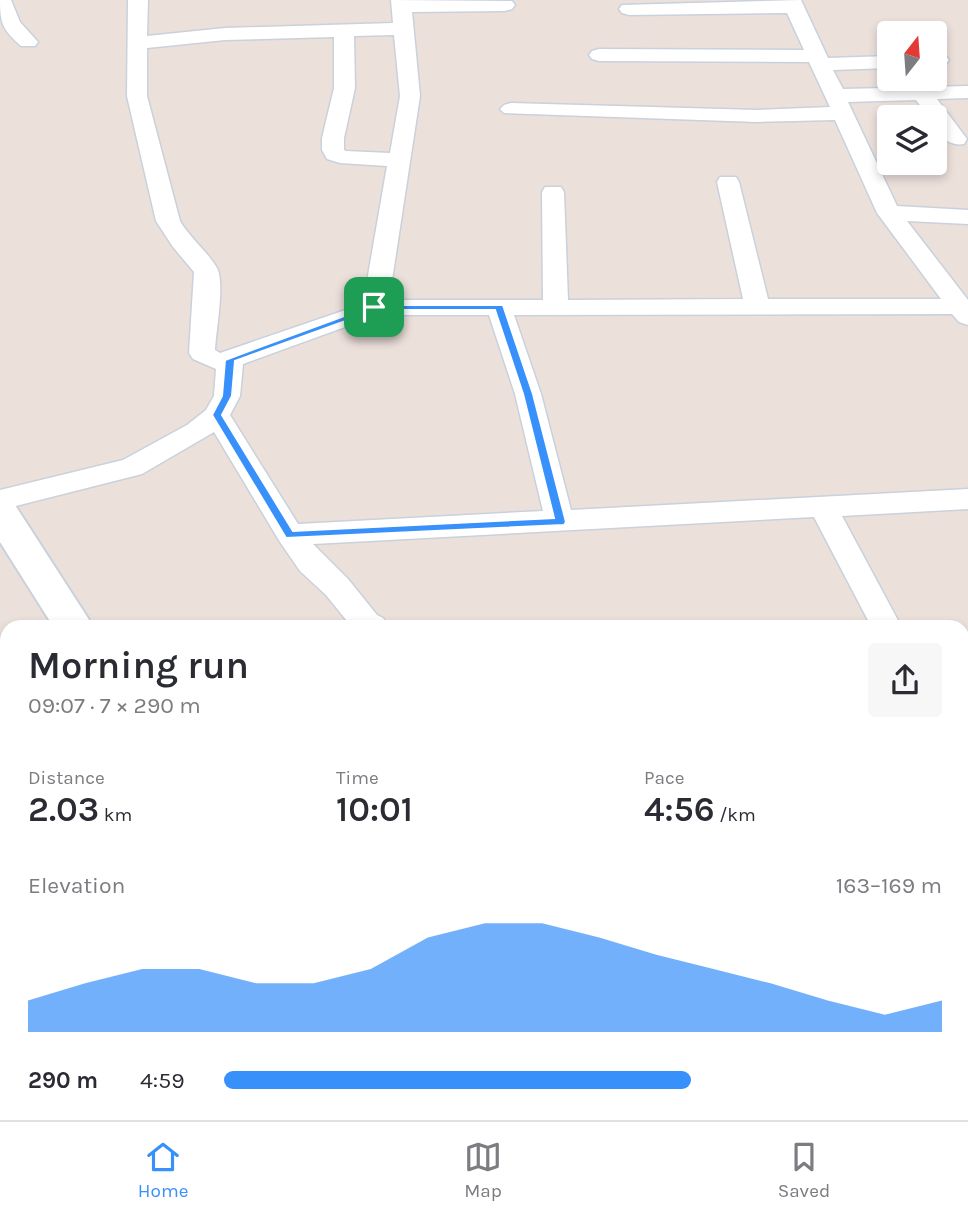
<!DOCTYPE html>
<meta charset="utf-8">
<style>
:root{--surface:#fff;--page:#f7f7f7;--text:#2b2b33;--muted:#7c7c81;--line:#e1e1e2;--accent:#3890fb}
body{margin:0;font-family:Karla,sans-serif;background:var(--page);color:var(--text);height:100vh;display:flex;flex-direction:column;font-size:26px;white-space:nowrap}
*{box-sizing:border-box;margin:0}
p{font-size:23px;color:var(--muted)}
.icon{flex:none;width:38px;height:38px;fill:none;stroke:currentColor;stroke-width:2;stroke-linecap:round;stroke-linejoin:round}
.map{position:relative;flex:1;overflow:hidden}
.panel{position:absolute;left:0px;top:620px;width:970px;height:500px;display:flex;flex-direction:column;background:var(--surface);border-radius:21px 21px 0 0;box-shadow:0 4px 10px #0003}
.panel>*{flex:none}
.needle{width:46px;rotate:17deg}
.tools{position:absolute;left:877px;top:21px;display:grid;gap:14px}
.tools a{display:grid;place-items:center;width:70px;height:70px;border-radius:7px;background:var(--surface);box-shadow:0 4px 10px #0003;font-size:35px}
.pin{position:absolute;display:grid;place-items:center;width:60px;height:60px;color:#fff;margin:-30px;border-radius:14px;box-shadow:0 4px 10px #0006}
.round{display:grid;place-items:center;flex:none;width:74px;height:74px;border-radius:7px;background:var(--page)}
.head{display:flex;align-items:center;justify-content:space-between;height:119px;padding:0 28px}
h1{font-size:38px;font-weight:600;line-height:52px}
.figures{display:grid;grid-template-columns:repeat(3,1fr);gap:10px;height:119px;padding:7px 28px}
.figures div{display:grid;align-content:center}
.figures b{font-size:35px;font-weight:600}
.figures small{font-size:19px;font-weight:400}
.figures p{font-size:19px}
.chart{height:196px;padding:14px 28px}
.chart p{display:flex;justify-content:space-between}
.chart svg{width:100%;height:126px;margin-top:7px;fill:var(--accent);opacity:.7}
ul{padding:0 28px;list-style:none;font-size:23px}
li{display:grid;grid-template-columns:112px 84px 1fr;align-items:center;height:52px}
li i{height:18px;border-radius:9px;background:var(--accent)}
.tab-bar{display:flex;justify-content:space-around;align-items:center;height:98px;border-top:2px solid var(--line);background:var(--surface);font-size:19px;color:var(--muted)}
.tab-bar a{display:grid;justify-items:center;gap:4px}
.tab-bar .selected{color:var(--accent)}
.map>svg:first-child{display:block}
.lines{fill:none;stroke-linecap:round;stroke-linejoin:round}
.street-casing{stroke:#c9d1db;stroke-width:3}
.secondary-casing{stroke:#c9d1db;stroke-width:4}
.street{fill:#fff;fill-rule:evenodd}
.secondary{fill:#fff;fill-rule:evenodd}
.route{fill:#3890fb;stroke:#fff;stroke-width:2;fill-rule:evenodd}
</style>
<div class="map">
<svg width="968" height="1120" viewBox="0 0 968 1120">
<rect width="100%" height="100%" fill="#ece0db"/>
<g class="lines">
<defs>
<path id="street" d="M0,0H11L20,22L38,42L35,46H21C3,30 0,24 0,0Z
M128,0H148L147,36L225,28L393,23L391,0L512,1L515,5L512,9L505,11L412,12L420,96L389,300H543L542,192L545,187H561L564,192L568,300L743,299L717,182L720,177H736L739,182L768,299H941L877,213L835,120L757,122L504,113L500,109L504,105L511,103L757,110L830,107L809,62L599,61L592,59L589,55L592,51L599,49L804,50L787,13L629,15L622,13L619,9L622,5L801,0L828,58L889,56V68L833,70L843,89L968,86V98L937,99L967,139L964,144C948,147 934,133 934,117H929L916,100L848,102L897,206L968,210V224L907,221L968,300V325L959,322L952,314L514,315L541,394L571,510L968,489V509L842,516L901,626H871L814,517L313,544L348,579L377,615L383,618L388,626H351L326,595L300,571L280,542L214,432L142,474L0,510V490L123,460L187,425L206,410L214,396L216,369L193,359L189,353L194,272L173,247L156,221L127,96ZM394,35L400,96L390,153L346,151L344,150V138L355,88L354,36ZM334,37V88L322,138V150L327,159L340,163L387,166L363,304L220,353L215,350C216,331 225,283 217,268C207,251 190,238 180,221L147,96V48L225,40ZM378,315H489L515,394L543,511L298,524L230,415L240,396L243,364Z
M934,54L946,56L949,60L946,64L934,66Z
M962,745L968,746V781L962,779Z
M962,848H968V878H962Z
M968,966V1000L962,1001V967Z
M433,1113H479L476,1120H430Z"/>
<path id="secondary" d="M0,498L13,502L93,626H53L0,542Z
M356,1113H409L412,1120H359Z"/>
</defs>
<!-- street casing -->
<use href="#street" class="street-casing"/>
<!-- secondary casing -->
<use href="#secondary" class="secondary-casing"/>
<!-- street -->
<use href="#street" class="street"/>
<!-- secondary -->
<use href="#secondary" class="secondary"/>
</g>
<!-- route -->
<path class="route" d="M374,305H503L533,394L566,522L564,525L286,538L212,415L222,396L225,360ZM376,310H495L523,394L554,518L293,531L222,415L232,396L235,361Z"/>
</svg>
<div class="tools">
<a><svg class="needle" viewBox="-14 -14 28 28"><path d="M0-13l5 13h-10z" fill="#e53935"/><path d="M0 13l5-13h-10z" fill="#7c7c81"/></svg></a>
<a><svg class="icon" aria-label="layers" viewBox="0 0 24 24"><path d="M12 4l9 5-9 5-9-5zM3 14l9 5 9-5"/></svg></a>
</div>
<div class="pin" style="left:374px;top:307px;background:#1e9e55"><svg class="icon" aria-label="arrive" viewBox="0 0 24 24"><path d="M6 21V4h12l-3 4 3 4H6"/></svg></div>
<section class="panel">
<div class="head"><div><h1>Morning run</h1><p>09:07 · 7 × 290 m</p></div><a class="round"><svg class="icon" aria-label="share" viewBox="0 0 24 24"><path d="M12 15V3M7 8l5-5 5 5M5 13v7h14v-7"/></svg></a></div>
<div class="figures">
<div><p>Distance</p><b>2.03<small> km</small></b></div>
<div><p>Time</p><b>10:01</b></div>
<div><p>Pace</p><b>4:56<small> /km</small></b></div>
</div>
<div class="chart"><p><span>Elevation</span>163–169 m</p>
<svg viewBox="0 0 160 44" preserveAspectRatio="none"><path d="M0 44V33L10 27L20 22L30 22L40 27L50 27L60 22L70 11L80 6L90 6L100 11L110 17L120 22L130 27L140 33L150 38L160 33V44z"/></svg>
</div>
<ul>
<li><b>290 m</b>4:59<i style="width:65%"></i></li>
</ul>
</section>
</div>
<nav class="tab-bar">
<a class="selected"><svg class="icon" aria-label="home" viewBox="0 0 24 24"><path d="M3 11l9-7 9 7M6 9v11h12V9"/></svg>Home</a>
<a><svg class="icon" aria-label="map" viewBox="0 0 24 24"><path d="M3 6l6-2 6 2 6-2v14l-6 2-6-2-6 2zM9 4v14M15 6v14"/></svg>Map</a>
<a><svg class="icon" aria-label="saved" viewBox="0 0 24 24"><path d="M7 4h10v16l-5-4-5 4z"/></svg>Saved</a>
</nav>
